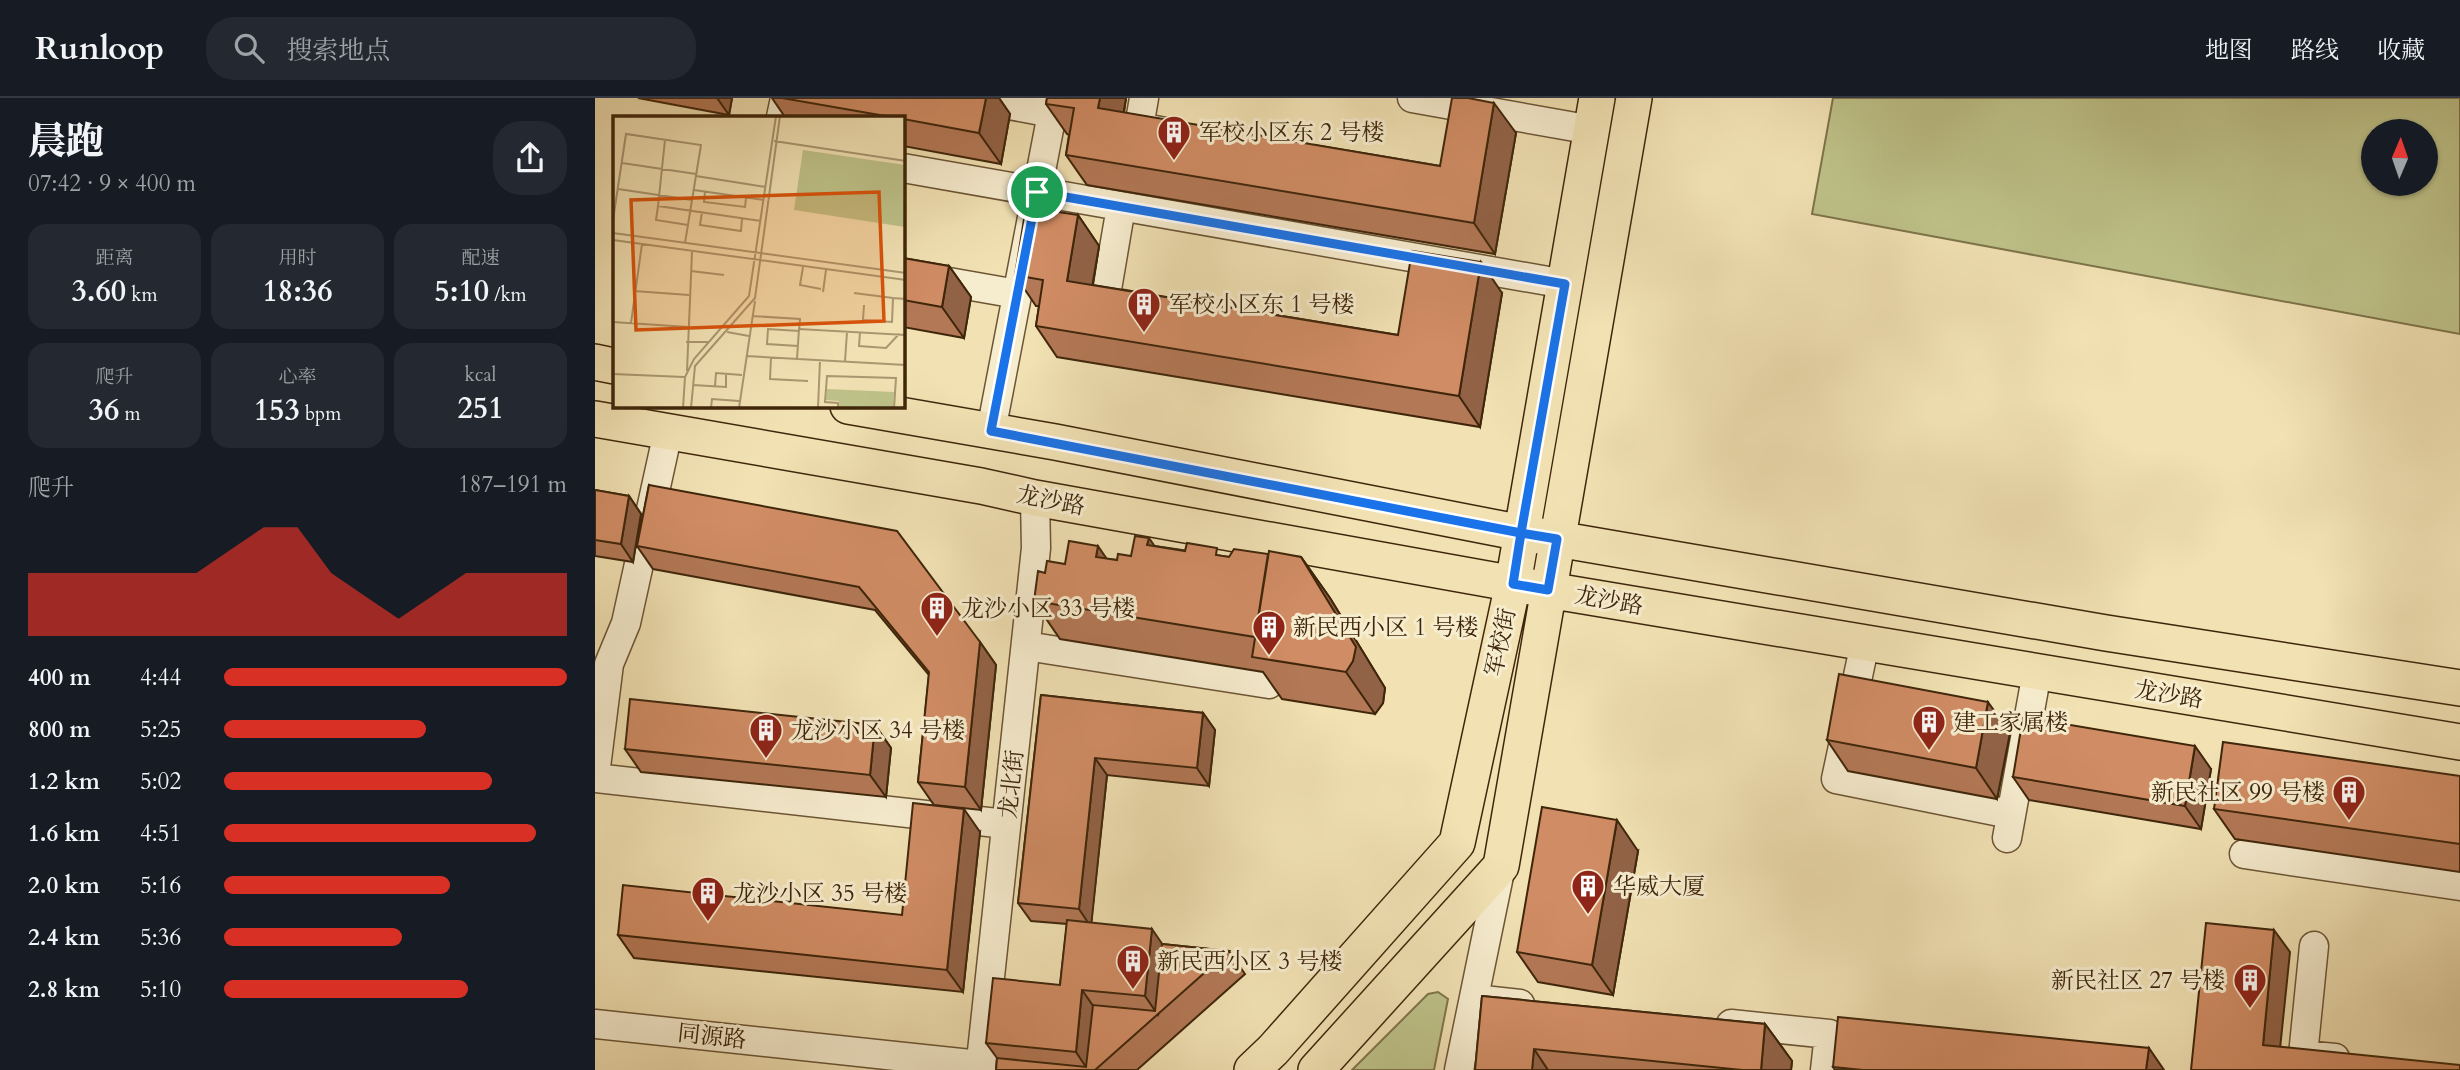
<!DOCTYPE html>
<html lang="zh">
<meta charset="utf-8">
<style>
:root{--surface:#171b24;--page:#242831;--text:#f1f3f6;--muted:#9ea1a6;--line:#363941;--accent:#d93025}
body{margin:0;font-family:Cardo,"Noto Serif SC",serif;background:var(--page);color:var(--text);height:100vh;display:flex;flex-direction:column;font-size:26px;white-space:nowrap}
*{box-sizing:border-box;margin:0}
p{font-size:23px;color:var(--muted)}
.icon{flex:none;width:38px;height:38px;fill:none;stroke:currentColor;stroke-width:2;stroke-linecap:round;stroke-linejoin:round}
.map{position:relative;flex:1;overflow:hidden}
.details{display:flex;flex-direction:column;background:var(--surface);width:595px}
.details>*{flex:none}
.needle{width:46px;rotate:2deg}
.fabs{position:absolute;left:1766px;top:21px;display:grid;gap:14px}
.fabs a{display:grid;place-items:center;width:77px;height:77px;border-radius:50%;background:var(--surface);box-shadow:0 2px 5px #0004;font-size:35px}
.pin{position:absolute;display:grid;place-items:center;width:60px;height:60px;color:#fff;margin:-30px;border:4px solid #fff;border-radius:50%;box-shadow:0 2px 7px #0007}
.round{display:grid;place-items:center;flex:none;width:74px;height:74px;border-radius:28px;background:var(--page)}
.overview{display:flex;align-items:center;justify-content:space-between;height:119px;padding:0 28px}
h1{font-size:38px;font-weight:800;line-height:52px}
.stats{display:grid;grid-template-columns:repeat(3,1fr);gap:10px;height:119px;padding:7px 28px}
.stats div{display:grid;align-content:center;border-radius:18px;background:var(--page);text-align:center}
.stats b{font-size:30px;font-weight:800}
.stats small{font-size:19px;font-weight:400}
.stats p{font-size:19px}
.chart{height:196px;padding:14px 28px}
.chart p{display:flex;justify-content:space-between}
.chart svg{width:100%;height:126px;margin-top:7px;fill:var(--accent);opacity:.7}
ul{padding:0 28px;list-style:none;font-size:23px}
li{display:grid;grid-template-columns:112px 84px 1fr;align-items:center;height:52px}
li i{height:18px;border-radius:9px;background:var(--accent)}
header{display:flex;align-items:center;gap:42px;box-sizing:border-box;height:98px;padding:0 35px;background:var(--surface);border-bottom:2px solid var(--line)}
header strong{font-size:33px}
nav{display:flex;gap:38px;margin-inline-start:auto;font-size:24px}
.search{width:490px;height:63px;background:var(--page);display:flex;align-items:center;gap:18px;box-sizing:border-box;padding:0 24px;border-radius:28px;color:var(--muted);font-size:26px}
main{display:flex;flex:1;min-height:0}
.map>svg:first-child{display:block}
.green{fill:#bec289;stroke:#7e744a;stroke-width:2;fill-rule:evenodd}
.lines{fill:none;stroke-linecap:round;stroke-linejoin:round}
.minor-casing{stroke:#6c5535;stroke-width:31}
.major-casing{stroke:#3f260b;stroke-width:38}
.minor{stroke:#f6ecce;stroke-width:28}
.major{stroke:#f1e1b3;stroke-width:35}
.wall{fill:#b37856;stroke:#3f260b;stroke-width:2}
.shaded-wall{fill:#926246;stroke:#3f260b;stroke-width:2}
.building{fill:#d08c64;stroke:#3f260b;stroke-width:2}
.route-casing{stroke:#fff;stroke-width:14}
.route{stroke:#1a73e8;stroke-width:9}
.labels{text-anchor:middle;stroke-width:6;stroke-linejoin:round;paint-order:stroke}
.poi-label{font-size:23px;fill:#3f260b;stroke:#f6ecce;text-anchor:start}
.street-label{font-size:23px;fill:#3f260b;stroke:#f6ecce}
.inset-road{fill:none;stroke:#aa9670;stroke-width:2}
.view{fill:#d7540c;fill-opacity:0.15;stroke:#d7540c;stroke-width:3.5}
.inset-edge{fill:none;stroke:#3f260b;stroke-width:3.5}
</style>
<header>
<strong>Runloop</strong>
<div class="search"><svg class="icon" aria-label="search" viewBox="0 0 24 24"><circle cx="10" cy="10" r="6"/><path d="M15 15l6 6"/></svg>搜索地点</div>
<nav><a>地图</a><a>路线</a><a>收藏</a></nav>
</header>
<main>
<section class="details">
<div class="overview"><div><h1>晨跑</h1><p>07:42 · 9 × 400 m</p></div><a class="round"><svg class="icon" aria-label="share" viewBox="0 0 24 24"><path d="M12 15V3M7 8l5-5 5 5M5 13v7h14v-7"/></svg></a></div>
<div class="stats">
<div><p>距离</p><b>3.60<small> km</small></b></div>
<div><p>用时</p><b>18:36</b></div>
<div><p>配速</p><b>5:10<small> /km</small></b></div>
</div>
<div class="stats">
<div><p>爬升</p><b>36<small> m</small></b></div>
<div><p>心率</p><b>153<small> bpm</small></b></div>
<div><p>kcal</p><b>251</b></div>
</div>
<div class="chart"><p><span>爬升</span>187–191 m</p>
<svg viewBox="0 0 160 44" preserveAspectRatio="none"><path d="M0 44V22L10 22L20 22L30 22L40 22L50 22L60 14L70 6L80 6L90 22L100 30L110 38L120 30L130 22L140 22L150 22L160 22V44z"/></svg>
</div>
<ul>
<li><b>400 m</b>4:44<i style="width:100%"></i></li>
<li><b>800 m</b>5:25<i style="width:59%"></i></li>
<li><b>1.2 km</b>5:02<i style="width:78%"></i></li>
<li><b>1.6 km</b>4:51<i style="width:91%"></i></li>
<li><b>2.0 km</b>5:16<i style="width:66%"></i></li>
<li><b>2.4 km</b>5:36<i style="width:52%"></i></li>
<li><b>2.8 km</b>5:10<i style="width:71%"></i></li>
</ul>
</section>
<div class="map">
<svg width="1865" height="972" viewBox="0 0 1865 972">
<rect width="100%" height="100%" fill="#f1e1b3"/>
<filter id="stains"><feTurbulence type="fractalNoise" baseFrequency=".00286" numOctaves="4"/><feColorMatrix values="0 0 0 0 .2 0 0 0 0 .09 0 0 0 0 .02 0 0 0 .5 -.17"/></filter>
<radialGradient id="worn" r=".72"><stop offset=".6" stop-color="#630" stop-opacity="0"/><stop offset="1" stop-color="#630" stop-opacity=".3"/></radialGradient>
<!-- green -->
<path class="green" d="M1238,0H1865V236L1217,116ZM1778,33H1830V86H1778Z
M843,894L853,901L839,972H757L833,896Z"/>
<g class="lines">
<defs>
<path id="minor" d="M377,0L457,15
M549,0L544,29L570,34
M817,0L997,32
M186,19L190,0
M308,70L970,186
M526,109L510,203L533,207
M308,176L422,196
M396,333L460,0
M1270,545L1241,681L1400,713
M431,548L674,586
M0,677L14,566L31,525L73,334
M0,680L411,726
M1412,740L1442,574
M1649,756L1865,788
M1719,848L1708,957L1740,960
M879,901L925,906
M0,926L385,967L401,969L400,972
M1136,926L1234,936L1230,972
M385,972L441,450L440,400
M864,972L906,768"/>
<path id="major" d="M0,264L19,268
M253,308L460,344L927,435L1511,535L1865,590
M0,321L386,388L440,400L953,492L1865,644
M657,972L678,952L862,745L918,486L1002,0
M721,972L906,768L1039,0"/>
</defs>
<!-- minor casing -->
<use href="#minor" class="minor-casing"/>
<!-- major casing -->
<use href="#major" class="major-casing"/>
<!-- minor -->
<use href="#minor" class="minor"/>
<!-- major -->
<use href="#major" class="major"/>
</g>
<!-- wall -->
<path class="wall" d="M43,0H137L134,17Z
M177,0H404L415,16L406,66L308,48V19H190Z
M452,0H531L529,15L845,68L921,35L900,156L492,87L471,57L474,37L472,36L451,6Z
M483,117L504,148L498,187L803,237L907,195L885,329L462,259L441,228L444,208H441L420,177Z
M308,160L354,168L376,199L369,240L308,229Z
M54,387L385,544L401,567L386,712L339,707L323,684L334,577L280,512L58,471L42,448Z
M0,392L34,398L46,416L38,464L0,458Z
M560,448L634,459L673,456L706,459L735,500L790,590L788,605L780,616L687,601L668,574L465,541L439,503L450,475L470,466L512,461L522,462L536,458Z
M446,597L608,615L620,632L614,688L512,677L496,825L567,846L634,853L650,876L542,972H401L402,960L391,945L465,887L472,826L436,823L423,805Z
M280,627L296,650L291,699L46,674L30,651Z
M1415,635L1402,701L1253,673L1232,642Z
M1616,671L1606,731L1434,702L1418,679Z
M1865,678V774L1640,741L1619,711Z
M385,734L368,894L39,860L23,837L307,817Z
M1043,753L1018,897L943,884L922,854Z
M887,898L1170,926L1197,963L1196,972H880Z
M1238,969L1569,972H1240Z"/>
<!-- shaded-wall -->
<path class="shaded-wall" d="M122,0H137L134,17Z
M391,0H404L415,16L406,66L384,35Z
M505,0H531L524,41L503,10Z
M899,5L921,35L900,156L879,125Z
M483,117L504,148L493,213L472,183Z
M886,164L907,195L885,329L864,298Z
M354,168L376,199L369,240L347,209Z
M34,398L46,416L38,464L26,446Z
M554,440L580,477L552,447Z
M503,448L529,486L501,459Z
M706,459L735,500L790,590L788,605L780,616L751,574Z
M385,544L401,567L386,712L370,689Z
M1393,604L1415,635L1402,701L1381,670Z
M608,615L620,632L614,688L602,670Z
M280,627L296,650L291,699L275,677Z
M1600,648L1616,671L1606,731L1590,708Z
M500,660L512,677L496,829L484,811Z
M369,711L385,734L368,894L352,872Z
M1022,722L1043,753L1018,897L997,867Z
M557,831L583,869L563,917L550,898Z
M1679,832L1695,854L1683,970L1668,947Z
M487,892L513,929L493,972L481,954Z
M1170,926L1197,963L1196,972H1166Z
M1554,950L1569,972H1551Z
M939,951L953,972H937Z"/>
<!-- building -->
<path class="building" d="M187,0H391L384,35L308,21V19H296Z
M452,0H505L503,10L845,68L857,0H873L899,5L879,125L471,57L479,10L451,6Z
M431,109L483,117L472,183L803,237L817,153L886,164L864,298L441,228L448,182L420,177Z
M308,160L354,168L347,209L308,202Z
M54,387L302,433L385,544L370,689L323,684L334,574L264,489L42,448Z
M0,392L34,398L26,446L0,442Z
M540,438L554,440L552,447L590,453L592,445L622,450L621,457L634,459L639,451L673,456L660,539L439,503L443,473L450,475L452,463L470,466L474,443L503,448L501,459L522,462L523,456L536,458Z
M674,453L706,459L761,549L758,563L751,574L657,559Z
M1244,576L1393,604L1381,670L1232,642Z
M446,597L608,615L602,670L500,660L484,811L423,805Z
M35,601L280,627L275,677L30,651Z
M1428,619L1600,648L1590,708L1418,679Z
M1628,644L1865,678V746L1619,711Z
M318,705L369,711L352,872L23,837L28,787L307,817Z
M947,709L1022,722L997,867L922,854Z
M472,822L557,831L550,898L487,892L481,954L391,945L398,880L465,887Z
M1611,825L1679,832L1668,947L1865,967V972H1596Z
M567,846L634,853L500,972H401L402,960L491,969L498,907L560,913Z
M887,898L1170,926L1166,972H1147L939,951L937,972H880Z
M1243,919L1554,950L1551,972H1268L1238,969Z"/>
<g class="lines">
<defs>
<path id="route" d="M442,94L396,333L926,435L918,486L953,492L962,441L926,435L970,186L442,94"/>
</defs>
<!-- route casing -->
<use href="#route" class="route-casing"/>
<!-- route -->
<use href="#route" class="route"/>
</g>
<!-- icons -->
<defs>
<symbol id="building-pin" viewBox="-11 -11 22 30"><path d="M0 17L-7.5 6A9.5 9.5 0 1 1 7.5 6Z" fill="#8f2418" stroke="#f6ecce"/><path d="M-4-6H4V6H1V3H-1V6H-4ZM-2.5-4.3h1.7v1.8h-1.7ZM.8-4.3h1.7v1.8H.8ZM-2.5-1h1.7V.8h-1.7ZM.8-1h1.7V.8H.8Z" fill="#fff"/></symbol>
</defs>
<g fill-rule="evenodd">
<use href="#building-pin" x="560" y="15" width="38" height="52"/>
<use href="#building-pin" x="530" y="187" width="38" height="52"/>
<use href="#building-pin" x="323" y="491" width="38" height="52"/>
<use href="#building-pin" x="655" y="510" width="38" height="52"/>
<use href="#building-pin" x="1315" y="605" width="38" height="52"/>
<use href="#building-pin" x="152" y="613" width="38" height="52"/>
<use href="#building-pin" x="1735" y="675" width="38" height="52"/>
<use href="#building-pin" x="974" y="769" width="38" height="52"/>
<use href="#building-pin" x="94" y="776" width="38" height="52"/>
<use href="#building-pin" x="519" y="844" width="38" height="52"/>
<use href="#building-pin" x="1636" y="863" width="38" height="52"/>
</g>
<g class="labels">
<!-- poi labels -->
<g class="poi-label">
<text x="604" y="42">军校小区东 2 号楼</text>
<text x="574" y="214">军校小区东 1 号楼</text>
<text x="366" y="518">龙沙小区 33 号楼</text>
<text x="698" y="537">新民西小区 1 号楼</text>
<text x="1358" y="632">建工家属楼</text>
<text x="196" y="640">龙沙小区 34 号楼</text>
<text x="1730" y="702" text-anchor="end">新民社区 99 号楼</text>
<text x="1018" y="796">华威大厦</text>
<text x="138" y="803">龙沙小区 35 号楼</text>
<text x="562" y="871">新民西小区 3 号楼</text>
<text x="1630" y="890" text-anchor="end">新民社区 27 号楼</text>
</g>
<!-- street labels -->
<g class="street-label">
<text transform="translate(456 402) rotate(11)" y="8">龙沙路</text>
<text transform="translate(1014 502) rotate(10)" y="8">龙沙路</text>
<text transform="translate(905 544) rotate(-78)" y="8">军校街</text>
<text transform="translate(1574 596) rotate(9)" y="8">龙沙路</text>
<text transform="translate(416 686) rotate(-84)" y="8">龙北街</text>
<text transform="translate(117 938) rotate(6)" y="8">同源路</text>
</g>
</g>
<!-- overview -->
<g transform="translate(18 18)">
<rect width="292" height="292" fill="#f1e1b3"/>
<path d="M190,34L292,49V111L181,94ZM214,273L281,276L280,292H226V285L213,284Z" fill="#bec289"/>
<path class="inset-road" d="M161,25L293,45M9,47L83,58M83,60L153,71M5,73L79,84M81,74L151,84M92,76L91,86L132,91L133,82M45,90L52,24M89,96L87,109L128,115L129,102M0,104L13,18L88,29L72,127M75,109L43,104L45,90L148,105M0,117L293,157M0,124L293,164M190,151L187,169L208,173M78,155L111,159M21,175L76,179M210,176L213,154M241,177L280,182M251,189L250,204L279,206L280,182L293,183M139,200L187,203L186,215L155,213L154,228L185,230M0,206L75,211M18,207L29,128M114,216L136,220M247,216L246,230L273,232L286,218M73,226H95M133,240L293,249M158,242L157,263L195,265M184,243L186,213L293,219M232,245L234,216M74,255L79,136M0,258L71,261M80,269L113,271V258M102,270L103,257L129,259M70,292L72,261L81,243L136,180L163,0M78,292L82,250L142,182L167,0M98,292L99,283L126,285M126,292L142,185M205,292L207,244M225,292V287L212,286L214,260L283,262L281,292"/>
<path class="view" d="M266,76L271,205L23,214L18,84Z"/>
<rect width="292" height="292" class="inset-edge"/>
</g>
<rect width="100%" height="100%" filter="url(#stains)"/>
<rect width="100%" height="100%" fill="url(#worn)"/>
</svg>
<div class="fabs">
<a><svg class="needle" viewBox="-14 -14 28 28"><path d="M0-13l5 13h-10z" fill="#e53935"/><path d="M0 13l5-13h-10z" fill="#9ea1a6"/></svg></a>
</div>
<div class="pin" style="left:442px;top:94px;background:#1e9e55"><svg class="icon" aria-label="arrive" viewBox="0 0 24 24"><path d="M6 21V4h12l-3 4 3 4H6"/></svg></div>
</div>
</main>
